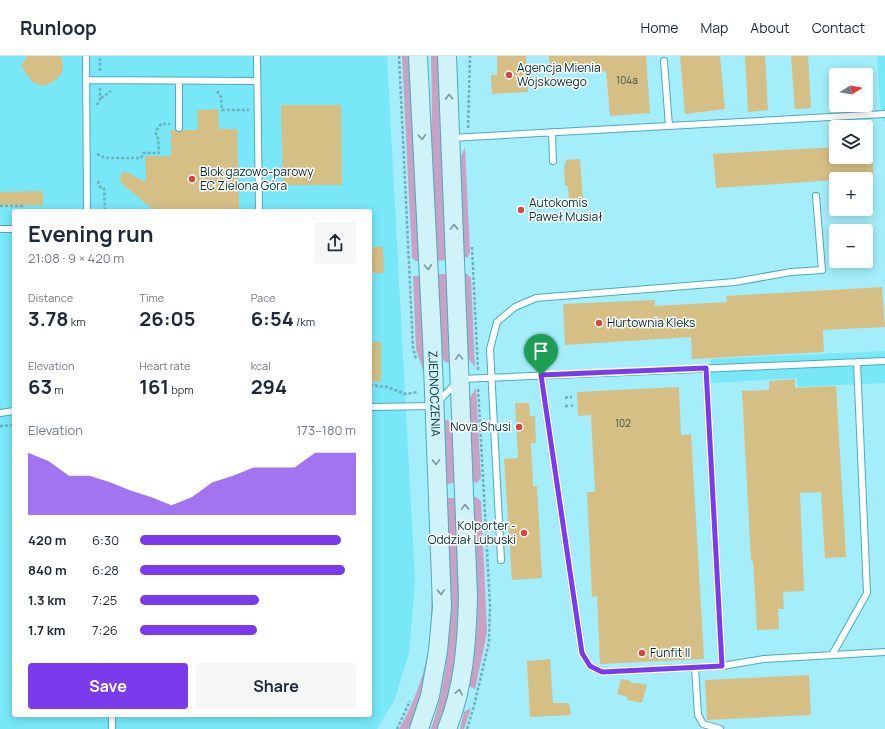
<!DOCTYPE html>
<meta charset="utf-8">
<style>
:root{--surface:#fff;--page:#f6f6f7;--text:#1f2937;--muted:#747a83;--line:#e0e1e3;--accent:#7c3aed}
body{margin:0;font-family:Manrope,sans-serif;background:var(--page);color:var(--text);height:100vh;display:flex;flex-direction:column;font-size:15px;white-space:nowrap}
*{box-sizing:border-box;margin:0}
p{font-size:13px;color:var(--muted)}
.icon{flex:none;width:22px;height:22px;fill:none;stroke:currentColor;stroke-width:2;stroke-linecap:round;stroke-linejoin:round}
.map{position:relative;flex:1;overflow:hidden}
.details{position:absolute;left:12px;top:153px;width:360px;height:508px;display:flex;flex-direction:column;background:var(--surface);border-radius:4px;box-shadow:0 2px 10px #0003}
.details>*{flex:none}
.needle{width:26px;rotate:79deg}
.controls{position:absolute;left:829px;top:12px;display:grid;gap:8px}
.controls a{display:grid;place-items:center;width:44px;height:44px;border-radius:4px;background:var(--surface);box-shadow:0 2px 10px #0003;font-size:20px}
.pin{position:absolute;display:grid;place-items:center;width:34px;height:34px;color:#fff;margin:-41px -17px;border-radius:50% 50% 50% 0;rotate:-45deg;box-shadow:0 0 4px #0007}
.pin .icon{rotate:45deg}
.round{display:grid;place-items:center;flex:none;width:42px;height:42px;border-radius:4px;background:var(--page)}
.overview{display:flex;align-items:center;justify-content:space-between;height:68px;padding:0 16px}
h1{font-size:22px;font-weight:700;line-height:30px}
.stats{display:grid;grid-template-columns:repeat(3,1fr);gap:6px;height:68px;padding:4px 16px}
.stats div{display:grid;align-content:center}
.stats b{font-size:20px;font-weight:700}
.stats small{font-size:11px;font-weight:400}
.stats p{font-size:11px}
.chart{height:112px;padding:8px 16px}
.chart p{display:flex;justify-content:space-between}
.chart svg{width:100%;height:72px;margin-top:4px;fill:var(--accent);opacity:.7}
.primary-button{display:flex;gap:8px;margin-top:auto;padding:8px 16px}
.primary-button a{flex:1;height:46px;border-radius:4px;background:var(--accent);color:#fff;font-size:16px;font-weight:700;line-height:46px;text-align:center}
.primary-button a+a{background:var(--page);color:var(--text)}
ul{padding:0 16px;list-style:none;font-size:13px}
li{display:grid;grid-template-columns:64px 48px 1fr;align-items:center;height:30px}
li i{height:10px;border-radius:5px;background:var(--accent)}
header{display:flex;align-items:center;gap:24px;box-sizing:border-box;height:56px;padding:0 20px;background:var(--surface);border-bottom:1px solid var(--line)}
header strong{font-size:19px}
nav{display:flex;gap:22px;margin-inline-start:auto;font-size:14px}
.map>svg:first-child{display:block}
.built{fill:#78e7f8;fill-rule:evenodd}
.green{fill:#c8a1c5}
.building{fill:#d6bf85}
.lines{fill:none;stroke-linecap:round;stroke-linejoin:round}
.lane-casing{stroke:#49acbb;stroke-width:8}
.secondary-casing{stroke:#49acbb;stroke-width:20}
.path{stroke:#6eb0ba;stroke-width:2.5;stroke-dasharray:3 2;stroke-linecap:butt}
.lane{stroke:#fff;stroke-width:6}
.secondary{stroke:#d0f3f9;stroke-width:18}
.oneway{stroke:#729aa0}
.route-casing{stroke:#fff;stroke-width:8}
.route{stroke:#7c3aed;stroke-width:5}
.poi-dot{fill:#d6483b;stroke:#fff;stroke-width:1.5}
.labels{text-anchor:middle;stroke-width:3;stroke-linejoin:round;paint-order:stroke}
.number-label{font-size:10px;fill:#365248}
.poi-label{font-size:12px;fill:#002d33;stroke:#fff;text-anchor:start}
.street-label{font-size:12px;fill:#002d33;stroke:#fff}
</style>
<header>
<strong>Runloop</strong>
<nav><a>Home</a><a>Map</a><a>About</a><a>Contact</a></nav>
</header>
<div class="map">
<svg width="885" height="673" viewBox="0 0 885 673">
<rect width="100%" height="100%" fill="#a3eefa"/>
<!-- built -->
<path class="built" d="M0,0H387L415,525L409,597L395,643L377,673H0ZM14,155H370V659H14Z
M877,0H885V65H883L880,48Z
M885,295V327L798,331L797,322L711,327V303Z"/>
<!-- green -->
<path class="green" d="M402,0H410L420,205H416L412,202Z
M431,0H438L447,204L434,205L431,83L432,54Z
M465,91L470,196L468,201L462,202L458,107Z
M463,217H466L471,222L475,311L467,301Z
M435,218H448L452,305L448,307L444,305L439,296Z
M413,220H420L425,313L423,314L416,293Z
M476,332L481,422L477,427L472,426L469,343Z
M445,364H448L451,368L454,374L457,427L445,428L443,365Z
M472,441H476L481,445L487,575L485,587L475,633L469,630L477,569V513Z
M446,442H458L460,593L445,653L438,673H431C457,599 449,519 446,442Z
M433,527L435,553L427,621L414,662L408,673H399C415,645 426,615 430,583C432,564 430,546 433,527Z
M471,652L464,673H460L464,656Z"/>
<!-- building -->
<path class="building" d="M27,0H61L63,9L62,16L58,22L53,26L47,29H40L34,27L29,22L21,10Z
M497,0H526L528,36L492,38L491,19H497Z
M549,0H646L650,57L610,60L606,15L593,16L590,11L550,15Z
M680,0H720L725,53L685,58Z
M745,0H765L768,54L748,56Z
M791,0H808L811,52L795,53Z
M281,49H341L342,129H283Z
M218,53L219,73H237L239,155H155L121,127L120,121L122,117L126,116L146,126L145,100H171V74H175L179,76L183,74H198L197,54Z
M836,91V101H872L874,122L836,123V124L716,132L713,98Z
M580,103L583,143L569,144L568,130H565L564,108L566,107V104Z
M43,135V149H0V136Z
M370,191H383L384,217H370Z
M882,231L885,271L823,274L824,296L692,303L691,281L565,289L563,248L655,244V250L727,246L726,240Z
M370,286H381V325L370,326Z
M795,323V332L836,330L846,501L825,502L821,436L800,437L804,535L783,536L784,553H778L779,573L757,574L753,505H751L742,335L769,334V325Z
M679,331L681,379L691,378L704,603L600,608L597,540L592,541L587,436H595L591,359L578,360L577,336Z
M515,347H529L530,360H535L536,387H531L533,430H537L542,522L512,524L504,403L518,402Z
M550,603L553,647H569L571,659L530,661L527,605Z
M809,619L811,659L707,664L705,624Z
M621,623L631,625V627H637L647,629L642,647L627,644L628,641L617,638Z"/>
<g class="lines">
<defs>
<path id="lane" d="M86,0L87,155
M257,0L259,155
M664,5L669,70
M86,24L257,25
M179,25V72
M552,76L553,105
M451,82L885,58
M0,173H14
M706,312L722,610
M541,319L582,597L590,610L602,616L722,610L764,603L885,596
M370,351L434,350L460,323L885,305
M0,357L14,355
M501,504L490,293L497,266L515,251L536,242L735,226L791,216L822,214L816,140
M832,599L867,537L857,306
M695,611L698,659L703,668L720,673
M112,673V659"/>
<g id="secondary">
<path id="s1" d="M418,0L432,283L442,551L438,595L430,640L419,673"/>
<path d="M447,0L468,540C467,585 464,631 447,673"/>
</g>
</defs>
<!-- lane casing -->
<use href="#lane" class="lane-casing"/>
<!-- secondary casing -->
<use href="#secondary" class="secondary-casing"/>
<!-- path -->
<path class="path" d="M399,0L413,292L416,303
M100,15V0
M217,35L221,41L222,54H249
M101,42L111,35
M97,49L100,43V32
M468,72L470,0
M97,98L105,102H141L143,97H159L158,82L156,80V75L161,68H170
M98,125L100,131L104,132L105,155
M0,150H22V155
M472,191L478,314
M370,329L387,331L406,338L418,336
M570,341H572
M565,342L568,341
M565,350H568
M571,350L573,349
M0,370L14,369
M397,673L410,645
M467,673L474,650L489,586L490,549L478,331"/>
<!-- lane -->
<use href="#lane" class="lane"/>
<!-- secondary -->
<use href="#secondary" class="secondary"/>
</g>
<!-- one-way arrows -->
<defs><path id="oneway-chevron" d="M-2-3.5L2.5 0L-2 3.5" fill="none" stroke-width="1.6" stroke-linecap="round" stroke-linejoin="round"/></defs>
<g class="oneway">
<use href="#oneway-chevron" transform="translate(449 41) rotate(-93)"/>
<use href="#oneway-chevron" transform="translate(422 81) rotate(87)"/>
<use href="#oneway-chevron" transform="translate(454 171) rotate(-92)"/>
<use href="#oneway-chevron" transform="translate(428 211) rotate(87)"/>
<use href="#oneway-chevron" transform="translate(459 301) rotate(-93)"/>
<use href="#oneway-chevron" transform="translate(436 406) rotate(88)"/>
<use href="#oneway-chevron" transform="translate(465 451) rotate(-92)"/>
<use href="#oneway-chevron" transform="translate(441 536) rotate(88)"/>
<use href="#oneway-chevron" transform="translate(459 636) rotate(-77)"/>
</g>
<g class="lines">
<defs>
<path id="route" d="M706,312L722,610L602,616L590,610L582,597L541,319Z"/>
</defs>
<!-- route casing -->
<use href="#route" class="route-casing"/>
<!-- route -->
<use href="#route" class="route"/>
</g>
<!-- markers -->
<g class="poi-dot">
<circle cx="509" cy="19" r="4"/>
<circle cx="192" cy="123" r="4"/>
<circle cx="521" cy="154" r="4"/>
<circle cx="599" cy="267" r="4"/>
<circle cx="519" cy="371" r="4"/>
<circle cx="524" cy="477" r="4"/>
<circle cx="642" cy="597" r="4"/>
</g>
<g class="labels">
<!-- number labels -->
<g class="number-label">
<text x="627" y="28">104a</text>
<text x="623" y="371">102</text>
</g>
<!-- poi labels -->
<g class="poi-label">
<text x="517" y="16">Agencja Mienia<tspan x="517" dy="14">Wojskowego</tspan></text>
<text x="200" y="120">Blok gazowo-parowy<tspan x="200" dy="14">EC Zielona Góra</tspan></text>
<text x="529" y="151">Autokomis<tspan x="529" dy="14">Paweł Musiał</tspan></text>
<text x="607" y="271">Hurtownia Kleks</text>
<text x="511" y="375" text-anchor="end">Nova Shusi</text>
<text x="516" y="474" text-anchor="end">Kolporter -<tspan x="516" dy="14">Oddział Lubuski</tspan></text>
<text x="650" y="601">Funfit II</text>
</g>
<!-- street labels -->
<g class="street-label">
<text dy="4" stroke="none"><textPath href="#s1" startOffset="338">ZJEDNOCZENIA</textPath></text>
</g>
</g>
</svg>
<div class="controls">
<a><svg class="needle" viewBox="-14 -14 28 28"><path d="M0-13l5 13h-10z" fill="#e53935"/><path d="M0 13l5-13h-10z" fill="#747a83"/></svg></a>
<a><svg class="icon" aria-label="layers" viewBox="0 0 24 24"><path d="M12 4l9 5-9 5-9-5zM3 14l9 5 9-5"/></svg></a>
<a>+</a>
<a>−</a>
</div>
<div class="pin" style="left:541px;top:319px;background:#1e9e55"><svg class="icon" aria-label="arrive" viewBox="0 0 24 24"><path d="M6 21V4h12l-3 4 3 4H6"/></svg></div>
<section class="details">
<div class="overview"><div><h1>Evening run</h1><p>21:08 · 9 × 420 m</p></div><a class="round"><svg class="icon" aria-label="share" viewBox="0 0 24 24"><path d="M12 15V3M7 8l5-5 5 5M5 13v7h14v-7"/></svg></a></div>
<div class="stats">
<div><p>Distance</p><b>3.78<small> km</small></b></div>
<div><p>Time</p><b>26:05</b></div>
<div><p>Pace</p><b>6:54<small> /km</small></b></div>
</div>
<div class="stats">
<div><p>Elevation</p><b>63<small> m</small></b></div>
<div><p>Heart rate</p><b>161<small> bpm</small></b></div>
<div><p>kcal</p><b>294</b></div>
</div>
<div class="chart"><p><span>Elevation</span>173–180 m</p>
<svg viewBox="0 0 160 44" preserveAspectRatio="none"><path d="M0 44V6L10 11L20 20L30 20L40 24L50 29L60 33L70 38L80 33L90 24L100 20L110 15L120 15L130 15L140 6L150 6L160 6V44z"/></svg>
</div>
<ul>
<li><b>420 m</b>6:30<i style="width:93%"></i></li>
<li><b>840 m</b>6:28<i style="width:95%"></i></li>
<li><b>1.3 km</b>7:25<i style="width:55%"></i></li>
<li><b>1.7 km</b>7:26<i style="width:54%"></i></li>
</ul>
<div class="primary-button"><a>Save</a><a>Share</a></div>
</section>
</div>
